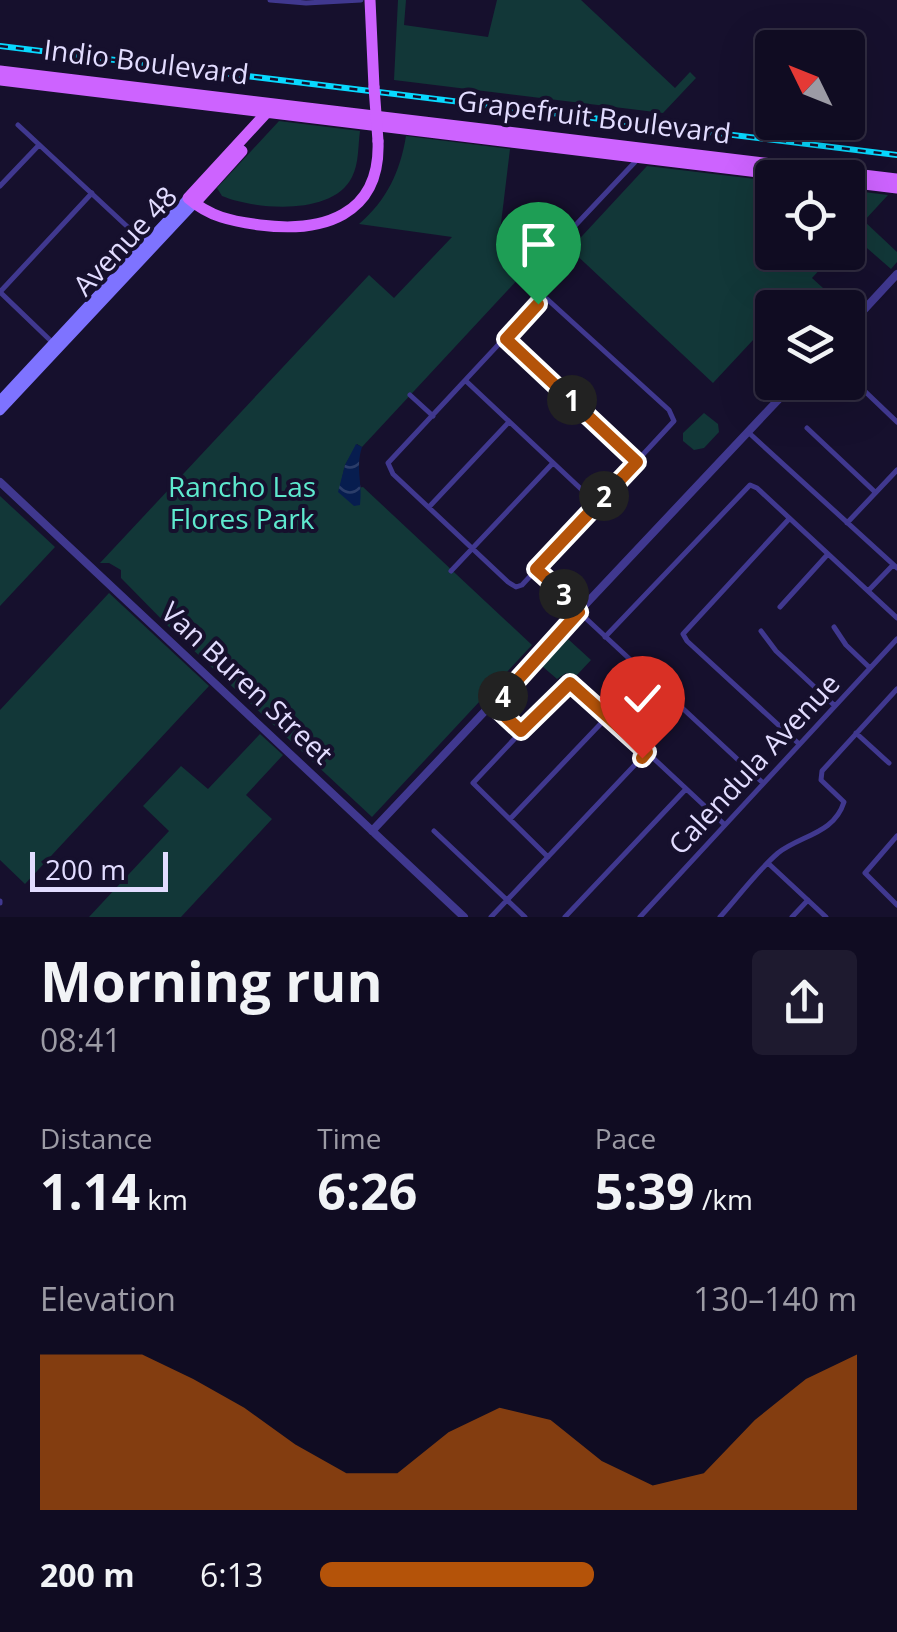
<!DOCTYPE html>
<meta charset="utf-8">
<style>
:root{--surface:#100c22;--page:#1e1a2f;--text:#f1f3f6;--muted:#9c9ba5;--line:#302c40;--accent:#b45309}
body{margin:0;font-family:"Open Sans",sans-serif;background:var(--page);color:var(--text);height:100vh;display:flex;flex-direction:column;font-size:38px;white-space:nowrap}
*{box-sizing:border-box;margin:0}
p{font-size:32px;color:var(--muted)}
.icon{flex:none;width:55px;height:55px;fill:none;stroke:currentColor;stroke-width:2;stroke-linecap:round;stroke-linejoin:round}
.map{position:relative;height:917px;overflow:hidden}
.sheet{display:flex;flex-direction:column;background:var(--surface);flex:1}
.sheet>*{flex:none}
.needle{width:65px;rotate:313deg}
.fabs{position:absolute;left:755px;top:30px;display:grid;gap:20px}
.fabs a{display:grid;place-items:center;width:110px;height:110px;border-radius:10px;background:var(--surface);box-shadow:0 10px 40px #0002,0 0 0 2px var(--line);font-size:50px}
.scale{position:absolute;left:30px;bottom:25px;width:138px;box-sizing:border-box;padding-left:10px;border:5px solid #e2dcff;border-top:0;font-size:28px;line-height:35px;white-space:nowrap;color:#e2dcff;-webkit-text-stroke:8px #16102d;paint-order:stroke}
.pin{position:absolute;display:grid;place-items:center;width:85px;height:85px;color:#fff;margin:-102px -42px;border-radius:50% 50% 50% 0;rotate:-45deg;box-shadow:0 0 10px #0007}
.pin .icon{rotate:45deg}
.km{position:absolute;width:50px;height:50px;margin:-25px;border-radius:50%;background:#222;color:#fff;font-size:28px;line-height:50px;text-align:center}
.round{display:grid;place-items:center;flex:none;width:105px;height:105px;border-radius:10px;background:var(--page)}
.head{display:flex;align-items:center;justify-content:space-between;height:170px;padding:0 40px}
h1{font-size:55px;font-weight:700;line-height:75px}
.metrics{display:grid;grid-template-columns:repeat(3,1fr);gap:15px;height:170px;padding:10px 40px}
.metrics div{display:grid;align-content:center}
.metrics b{font-size:50px;font-weight:700}
.metrics small{font-size:28px;font-weight:400}
.metrics p{font-size:28px}
.chart{height:280px;padding:20px 40px}
.chart p{display:flex;justify-content:space-between}
.chart svg{width:100%;height:180px;margin-top:10px;fill:var(--accent);opacity:.7}
ul{padding:0 40px;list-style:none;font-size:32px}
li{display:grid;grid-template-columns:160px 120px 1fr;align-items:center;height:75px}
li i{height:25px;border-radius:12px;background:var(--accent)}
.map>svg:first-child{display:block}
.green{fill:#123738}
.water{fill:url(#water-waves)}
.lines{fill:none;stroke-linecap:round;stroke-linejoin:round}
.minor{stroke:#40388f;stroke-width:5}
.tertiary{stroke:#40388f;stroke-width:8}
.secondary{stroke:#7e73ff;stroke-width:9}
.primary{stroke:#cd63ff;stroke-width:11}
.rail-casing{stroke:#08d9ff;stroke-width:6}
.rail{stroke:#16102d;stroke-width:2.5;stroke-dasharray:8;stroke-linecap:butt}
.primary-bridge{stroke:#cd63ff;stroke-width:11}
.route-casing{stroke:#fff;stroke-width:20}
.route{stroke:#b45309;stroke-width:12}
.labels{text-anchor:middle;stroke-width:8;stroke-linejoin:round;paint-order:stroke}
.street-label{font-size:28px;fill:#e2dcff;stroke:#16102d}
.park-label{font-size:28px;fill:#5ee9ce;stroke:#16102d}
</style>
<div class="map">
<svg width="897" height="917" viewBox="0 0 897 917">
<defs>
<pattern id="water-waves" width="16" height="10" patternUnits="userSpaceOnUse" patternTransform="scale(2.5)"><rect width="16" height="10" fill="#071d4f"/><path d="M0 5q4-4 8 0t8 0" fill="none" stroke="#2b3d69"/></pattern>
</defs>
<rect width="100%" height="100%" fill="#16102d"/>
<!-- green -->
<path class="green" d="M398,0H406L404,25L488,37L497,0H581L675,88L690,72L696,78L663,113L394,80Z
M279,121L360,131C358,145 359,164 352,177C333,216 256,210 222,196L217,188Z
M406,136L510,149L500,232L548,247L362,447L357,444L345,465L339,492L363,487L532,645L372,817L190,647L204,631L189,618L175,633L121,578V570L109,563H100L369,275L394,298L452,237L359,224C387,200 400,172 406,136Z
M647,166L772,181V252L835,253L812,278L844,307L772,308V326L769,323L713,383L570,249Z
M848,190L888,195L864,221L897,252V262L891,269L852,235L848,239Z
M704,413L718,424L719,432L704,448L694,450L683,441V433Z
M0,496L55,547L0,606Z
M109,593L209,686L25,884L0,860V710Z
M568,639L591,660L577,675L566,673L557,679L542,666Z
M260,734L283,755L246,795L272,819L181,917H89L169,831L143,806L181,766L208,789Z"/>
<!-- water -->
<path class="water" d="M356,444L362,447C355,469 363,483 360,505L354,506L338,492L345,465Z"/>
<g class="lines">
<!-- minor -->
<path class="minor" d="M270,0L306,3L361,0
M18,125L146,244
M0,186L39,145
M547,251L554,248L635,162V157
M0,292L92,193
M0,292L52,342
M547,299L669,410L674,421L522,585L516,587L508,582L393,474L388,463L540,300Z
M506,339L637,462
M852,379L897,422
M466,381L597,504
M410,395L433,416
M807,428L875,492
M748,432L897,568
M429,507L509,422
M789,519L683,634L687,641L798,743
M847,523L897,470
M536,569L577,609
M451,571L552,464
M532,573L579,612L763,783
M868,591L893,565
M780,607L828,554
M834,627L846,645L870,668
M761,631L776,651L835,706
M605,637L750,485L757,488L897,618
M494,706L521,731
M856,733L889,763
M510,819L608,716
M434,831L525,917
M897,836L865,873L897,905
M548,857L473,783L567,683L576,686L725,825
M769,864L826,917
M0,901V903
M491,917L647,752
M565,917L686,789
M640,917L897,639
M720,917C739,896 757,871 778,853C801,835 834,834 844,802L821,780L822,771L897,689
M792,917L808,900"/>
<!-- tertiary -->
<path class="tertiary" d="M848,327L897,274
M0,482L464,917
M372,831L795,382"/>
<!-- secondary -->
<path class="secondary" d="M0,400L188,198
M0,411L195,203"/>
<!-- primary -->
<path class="primary" d="M370,0L374,87
M0,71L897,179
M0,80L808,178
M270,109L188,198C210,217 231,221 260,225C322,233 381,216 378,141
M848,182L897,188
M195,203L242,151"/>
<defs>
<path id="rail" d="M0,46L897,155"/>
</defs>
<!-- rail casing -->
<use href="#rail" class="rail-casing"/>
<!-- rail -->
<use href="#rail" class="rail"/>
<!-- primary-bridge -->
<path class="primary-bridge" d="M374,87L378,141"/>
</g>
<g class="lines">
<defs>
<path id="route" d="M538,304L506,339L637,462L536,569L573,602L579,612L494,706L521,731L570,683L647,752L642,758"/>
</defs>
<!-- route casing -->
<use href="#route" class="route-casing"/>
<!-- route -->
<use href="#route" class="route"/>
</g>
<g class="labels">
<!-- street labels -->
<g class="street-label">
<text transform="translate(146 62) rotate(7)" y="10">Indio Boulevard</text>
<text transform="translate(594 117) rotate(7)" y="10">Grapefruit Boulevard</text>
<text transform="translate(125 241) rotate(-47)" y="10">Avenue 48</text>
<text transform="translate(247 683) rotate(43)" y="10">Van Buren Street</text>
<text transform="translate(754 764) rotate(-47)" y="10">Calendula Avenue</text>
</g>
<!-- park labels -->
<g class="park-label">
<text x="242" y="497">Rancho Las<tspan x="242" dy="32">Flores Park</tspan></text>
</g>
</g>
</svg>
<div class="fabs">
<a><svg class="needle" viewBox="-14 -14 28 28"><path d="M0-13l5 13h-10z" fill="#e53935"/><path d="M0 13l5-13h-10z" fill="#9c9ba5"/></svg></a>
<a><svg class="icon" aria-label="locate" viewBox="0 0 24 24"><circle cx="12" cy="12" r="6"/><path d="M12 2v4M12 18v4M2 12h4M18 12h4"/></svg></a>
<a><svg class="icon" aria-label="layers" viewBox="0 0 24 24"><path d="M12 4l9 5-9 5-9-5zM3 14l9 5 9-5"/></svg></a>
</div>
<div class="scale">200 m</div>
<div class="pin" style="left:538px;top:304px;background:#1e9e55"><svg class="icon" aria-label="arrive" viewBox="0 0 24 24"><path d="M6 21V4h12l-3 4 3 4H6"/></svg></div>
<div class="pin" style="left:642px;top:758px;background:#d93025"><svg class="icon" aria-label="check" viewBox="0 0 24 24"><path d="M5 12l5 5 9-10"/></svg></div>
<b class="km" style="left:572px;top:400px">1</b>
<b class="km" style="left:604px;top:496px">2</b>
<b class="km" style="left:564px;top:594px">3</b>
<b class="km" style="left:503px;top:696px">4</b>
</div>
<section class="sheet">
<div class="head"><div><h1>Morning run</h1><p>08:41</p></div><a class="round"><svg class="icon" aria-label="share" viewBox="0 0 24 24"><path d="M12 15V3M7 8l5-5 5 5M5 13v7h14v-7"/></svg></a></div>
<div class="metrics">
<div><p>Distance</p><b>1.14<small> km</small></b></div>
<div><p>Time</p><b>6:26</b></div>
<div><p>Pace</p><b>5:39<small> /km</small></b></div>
</div>
<div class="chart"><p><span>Elevation</span>130–140 m</p>
<svg viewBox="0 0 160 44" preserveAspectRatio="none"><path d="M0 44V6L10 6L20 6L30 12L40 19L50 28L60 35L70 35L80 25L90 19L100 22L110 32L120 38L130 35L140 22L150 12L160 6V44z"/></svg>
</div>
<ul>
<li><b>200 m</b>6:13<i style="width:51%"></i></li>
</ul>
</section>
